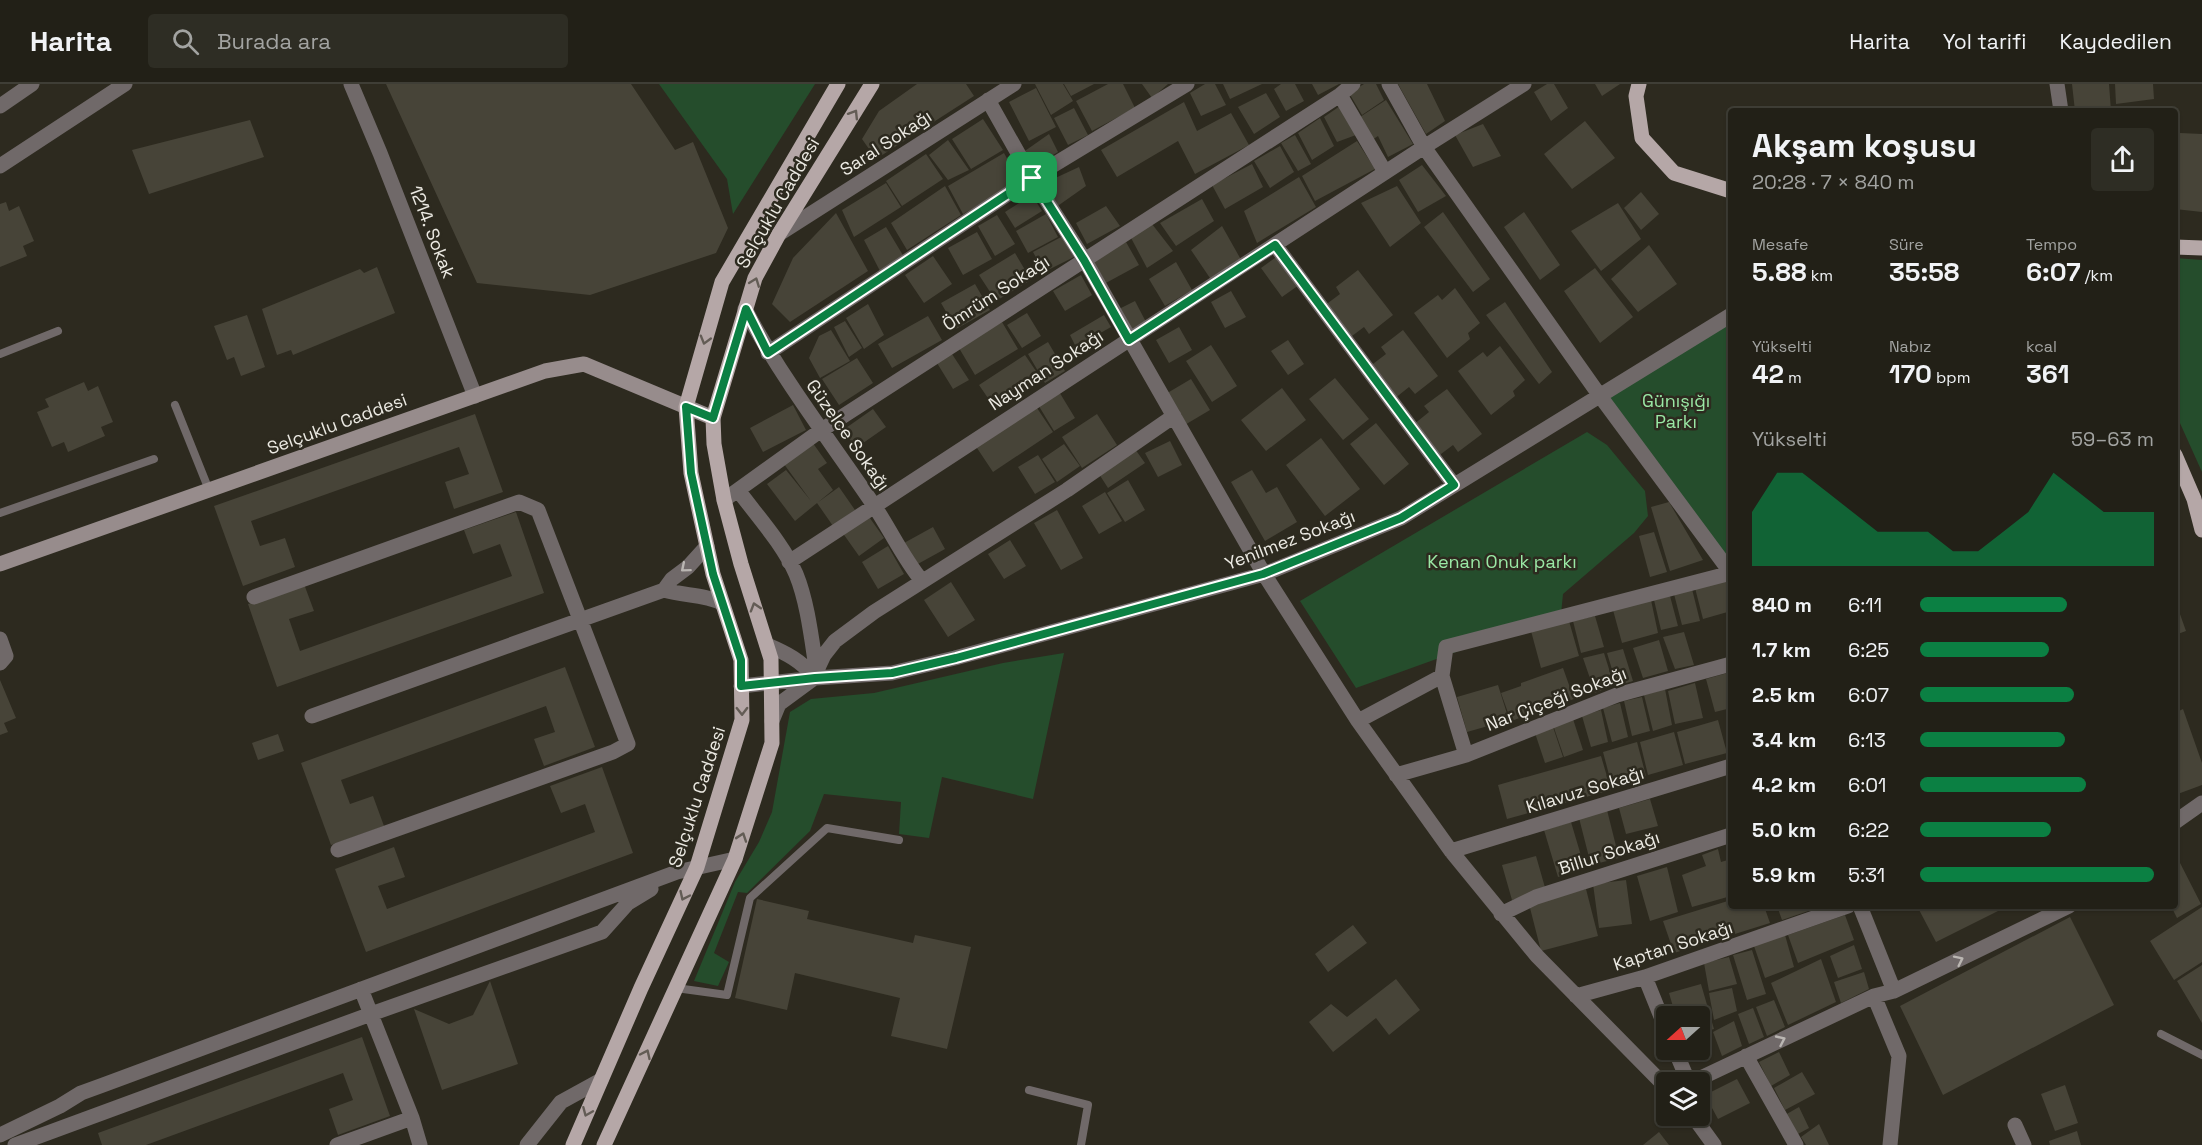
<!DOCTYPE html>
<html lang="tr">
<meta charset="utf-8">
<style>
:root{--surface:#222017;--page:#2e2d24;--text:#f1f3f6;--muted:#a2a3a1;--line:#3f3e36;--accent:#0b8043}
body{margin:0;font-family:"Space Grotesk",sans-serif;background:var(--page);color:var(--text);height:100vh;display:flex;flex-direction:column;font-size:22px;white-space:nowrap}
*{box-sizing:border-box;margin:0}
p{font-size:20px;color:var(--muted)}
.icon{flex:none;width:33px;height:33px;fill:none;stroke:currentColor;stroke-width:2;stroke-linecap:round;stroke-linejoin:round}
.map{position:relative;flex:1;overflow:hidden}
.side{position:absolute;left:1728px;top:24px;width:450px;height:801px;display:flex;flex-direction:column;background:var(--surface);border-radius:6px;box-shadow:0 2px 4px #0004,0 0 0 2px var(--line)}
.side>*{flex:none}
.needle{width:39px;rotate:249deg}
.buttons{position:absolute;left:1656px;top:922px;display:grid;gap:12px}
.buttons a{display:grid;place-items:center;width:54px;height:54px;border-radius:6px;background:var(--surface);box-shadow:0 2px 4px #0004,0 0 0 2px var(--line);font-size:30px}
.pin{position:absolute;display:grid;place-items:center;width:51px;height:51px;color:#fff;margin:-26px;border-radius:12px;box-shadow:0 3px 9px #0006}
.round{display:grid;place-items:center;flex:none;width:63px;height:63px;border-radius:6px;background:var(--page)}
.headline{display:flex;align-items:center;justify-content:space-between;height:102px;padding:0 24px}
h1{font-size:33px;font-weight:700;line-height:45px}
.figures{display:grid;grid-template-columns:repeat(3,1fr);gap:9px;height:102px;padding:6px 24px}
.figures div{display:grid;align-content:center}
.figures b{font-size:26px;font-weight:700}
.figures small{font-size:16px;font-weight:400}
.figures p{font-size:16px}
.chart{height:168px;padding:12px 24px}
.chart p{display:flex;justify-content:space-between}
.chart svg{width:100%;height:108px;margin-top:6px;fill:var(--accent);opacity:.7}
ul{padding:0 24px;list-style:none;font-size:20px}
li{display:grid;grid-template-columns:96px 72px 1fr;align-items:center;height:45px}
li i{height:15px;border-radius:8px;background:var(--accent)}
header{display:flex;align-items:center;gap:36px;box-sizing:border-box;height:84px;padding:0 30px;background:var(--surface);border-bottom:2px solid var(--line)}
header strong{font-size:28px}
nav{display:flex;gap:33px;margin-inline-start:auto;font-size:21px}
.search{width:420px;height:54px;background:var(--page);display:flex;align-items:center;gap:15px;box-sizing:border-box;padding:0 21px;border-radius:6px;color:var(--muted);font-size:22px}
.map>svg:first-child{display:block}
.green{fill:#254d2c}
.building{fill:#474438}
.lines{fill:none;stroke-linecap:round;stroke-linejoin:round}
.lane{stroke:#706969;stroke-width:8}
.street{stroke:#706969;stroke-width:15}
.secondary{stroke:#978c8c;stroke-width:15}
.primary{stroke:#b5a7a7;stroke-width:15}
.oneway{stroke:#635c55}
.oneway2{stroke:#bab6b2}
.route-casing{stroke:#fff;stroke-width:12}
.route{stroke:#0b8043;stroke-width:8}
.labels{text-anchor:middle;stroke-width:5;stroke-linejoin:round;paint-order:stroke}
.street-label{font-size:18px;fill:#eceae3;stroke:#2d2a1f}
.park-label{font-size:18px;fill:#9ae8a5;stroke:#2d2a1f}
</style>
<header>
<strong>Harita</strong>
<div class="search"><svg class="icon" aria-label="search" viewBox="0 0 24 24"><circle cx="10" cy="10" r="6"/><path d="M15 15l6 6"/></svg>Burada ara</div>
<nav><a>Harita</a><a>Yol tarifi</a><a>Kaydedilen</a></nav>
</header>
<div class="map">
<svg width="2202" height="1061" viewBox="0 0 2202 1061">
<rect width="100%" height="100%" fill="#2d2a1f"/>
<!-- green -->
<path class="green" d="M659,0H815L733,130L727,95Z
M2175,174L2202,176V388L2175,328Z
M1731,231V489L1600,312Z
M1587,348L1607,361L1645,407L1648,432L1634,449L1563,510L1561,530L1356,604L1300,517Z
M1064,569L1033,715L942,693L929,754L899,750L901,718L824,710L810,747L747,809L738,808L714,869L729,878L718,902L694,897L735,798L759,758L772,728L790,628L811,615L874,609L1003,579Z"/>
<!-- building -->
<path class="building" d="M386,0H631L675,66L693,58L728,144L716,169L590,211L477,199Z
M917,0H966L974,12L876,75L862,55L879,27Z
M1035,0H1063L1073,17L1051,31Z
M1064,0H1094L1071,12Z
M1108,0H1123L1135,24L1092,47L1076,17Z
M1142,0H1168L1152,14Z
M1205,0H1215L1226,21L1201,32L1190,9Z
M1223,0H1262L1230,15Z
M1281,0H1295L1304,17L1286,27L1274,5Z
M1312,0H1339L1318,11Z
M1364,0H1376L1384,16L1362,31L1349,9Z
M1398,0H1427L1445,37L1426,50Z
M1547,0H1554L1568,24L1551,37L1534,8Z
M1595,0H1620L1602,12Z
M2072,0H2109L2111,27H2075Z
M2115,0H2153L2154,15L2116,20Z
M1036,4L1056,43L1029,57L1009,18Z
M1266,9L1280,33L1254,50L1238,23Z
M1386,16L1413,60L1388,73L1378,52L1372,56L1360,33Z
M1184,18L1197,47L1231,29L1249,61L1195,90L1178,57L1117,93L1101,66Z
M1340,22L1356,51L1337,58L1324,33Z
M1074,24L1088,51L1068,61L1054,34Z
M1320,34L1334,62L1312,76L1298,49Z
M983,35L1003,66L971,85L952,55Z
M250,36L264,73L149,110L132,66Z
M1585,37L1615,74L1572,105L1544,70Z
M1483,40L1501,72L1473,83L1455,51Z
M2180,49L2202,50V128L2175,125Z
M1049,50L1058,68L1032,84L1022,69Z
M1295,51L1311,80L1298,87L1281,59Z
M948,56L969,86L948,96L929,71Z
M1357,57L1375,85L1315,117L1302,92Z
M1280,62L1294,88L1270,104L1254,77Z
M1004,69L1020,98L963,130L948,102Z
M926,70L943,95L902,122L886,97Z
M1252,80L1263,103L1225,125L1212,101Z
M1422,81L1446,112L1418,128L1399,96Z
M1079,83L1086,102L1052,126L1038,102Z
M1299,93L1316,123L1257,159L1244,127Z
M886,99L901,123L854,153L842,126Z
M945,102L961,131L907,166L891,139Z
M1397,102L1421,139L1390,163L1361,119Z
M1641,108L1659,130L1641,146L1624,124Z
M1032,111L1042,127L1015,144L1005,128Z
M1202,115L1214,137L1176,162L1160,139Z
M6,118L9,127L19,122L34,157L23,162L27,172L0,183V120Z
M1618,119L1641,155L1601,187L1571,147Z
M1106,122L1120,142L1087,160L1076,139Z
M1443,128L1490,195L1473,208L1424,143Z
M1524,128L1560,181L1540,196L1504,143Z
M836,129L868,187L790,238L772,220L793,174Z
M1046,130L1058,153L1028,169L1016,147Z
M997,131L1015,160L995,172L978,142Z
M1152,140L1173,167L1147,184L1130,152Z
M1222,142L1244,181L1214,200L1191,166Z
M886,143L904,173L880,187L864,156Z
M977,148L992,175L963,191L948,164Z
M1063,152L1074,173L1044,188L1033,168Z
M1126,158L1139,181L1104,200L1091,177Z
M1649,161L1677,200L1638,228L1611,195Z
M1015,169L1031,196L996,217L979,191Z
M1279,171L1299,201L1282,213L1261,184Z
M933,172L952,200L924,219L905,191Z
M1176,178L1192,206L1165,222L1149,195Z
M377,183L395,229L293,271L291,266L277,271L262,225L360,185L364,189Z
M1595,184L1633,233L1600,259L1564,207Z
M1358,186L1393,231L1369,250L1364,243L1348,255L1324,222L1340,210L1336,203Z
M1081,191L1092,211L1065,227L1053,207Z
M975,200L990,226L956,245L941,219Z
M1455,204L1480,239L1468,249L1470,255L1447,274L1414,229L1438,211L1442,216Z
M1231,207L1246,233L1225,244L1211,218Z
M1135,217L1146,238L1128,247L1117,226Z
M1505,218L1552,288L1539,300L1486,231Z
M868,220L884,251L864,265L846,234Z
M1027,229L1041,252L1022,264L1007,241Z
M247,231L265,283L241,292L234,273L227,276L214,242Z
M1104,231L1111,243L1076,263L1070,251Z
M928,232L942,256L892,284L878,260Z
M845,237L862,264L849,273L834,243Z
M1002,238L1018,265L975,291L959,264Z
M1179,243L1192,266L1169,279L1156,256Z
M831,246L850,277L820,294L809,274L819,252Z
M1403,246L1438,292L1415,310L1409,303L1394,315L1369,283L1386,270L1381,263Z
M1288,256L1304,280L1288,291L1271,267Z
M1048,258L1065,287L1045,299L1028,270Z
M1211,261L1237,302L1212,318L1186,277Z
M1500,262L1525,296L1513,307L1515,312L1491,331L1458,287L1483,268L1487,273Z
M952,270L969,296L953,305L937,279Z
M1025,271L1038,290L992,320L979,301Z
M857,274L873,299L839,321L822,295Z
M1335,294L1369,335L1343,356L1309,315Z
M1191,295L1210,326L1183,342L1164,311Z
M84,298L88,307L98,302L113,338L101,343L105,352L68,368L64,358L52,363L37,328L49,323L45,315Z
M1282,304L1306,336L1266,367L1241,336Z
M1447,305L1482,350L1458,368L1453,361L1437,373L1413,341L1429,328L1424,322Z
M1058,306L1075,334L1054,347L1037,319Z
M793,321L806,346L763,368L750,344Z
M1035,321L1053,348L993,388L975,361Z
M873,325L886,343L856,364L843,346Z
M475,330L503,408L454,425L445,398L469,390L459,363L251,437L260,462L285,454L295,483L243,502L214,422Z
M1097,330L1117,361L1082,384L1062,353Z
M1376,339L1409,380L1384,401L1350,360Z
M1321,354L1360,405L1325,432L1286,381Z
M810,355L827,379L818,385L833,406L795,437L767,400L786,386L811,417L781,376Z
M1170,357L1182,381L1158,393L1145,369Z
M1064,360L1080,382L1057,398L1042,375Z
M1135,365L1145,379L1108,404L1099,390Z
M1038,371L1055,398L1035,410L1018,383Z
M1252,386L1266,409L1277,403L1297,438L1265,457L1231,398Z
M1128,396L1145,426L1125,438L1107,409Z
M839,403L855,426L833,442L817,419Z
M1105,408L1122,437L1099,450L1082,422Z
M1669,418L1703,476L1670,487L1651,423Z
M1057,426L1083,474L1061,486L1034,439Z
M516,428L544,509L277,603L248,520L304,500L314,527L289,535L300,567L512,492L500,460L473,470L464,446Z
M867,430L884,454L859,472L842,448Z
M933,443L945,465L916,481L904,459Z
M1654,448L1667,488L1650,493L1639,452Z
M1010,456L1026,482L1004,495L988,470Z
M888,462L904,490L878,505L862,478Z
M1726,496L1731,512V527L1703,535L1695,504Z
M951,498L975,536L948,553L924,516Z
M1692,505L1700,537L1682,541L1674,510Z
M1670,512L1678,542L1661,546L1654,516Z
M1651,516L1658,549L1622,559L1613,526Z
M2175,516L2186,547L2175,551Z
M1595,532L1604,563L1581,569L1573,537Z
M1569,537L1579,572L1541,584L1531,547Z
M1684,548L1694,581L1675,585L1663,553Z
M1659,556L1668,587L1643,594L1633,564Z
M1623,565L1633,597L1617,602L1607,569Z
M1604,569L1614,601L1595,609L1583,574Z
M565,583L595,663L544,682L534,655L555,648L546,622L341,696L350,720L373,712L384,742L331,761L301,679Z
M1563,584L1574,615L1511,637L1501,609L1521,602V599Z
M1731,588V624L1715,628L1706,595Z
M0,596L16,634L4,639L8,648L0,651Z
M1695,599L1703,634L1675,640L1668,607Z
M1498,601L1509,636L1467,648L1457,613Z
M1665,605L1672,641L1653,647L1644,611Z
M1642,613L1650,647L1632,652L1624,617Z
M1620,619L1628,653L1612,658L1603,624Z
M2183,625L2202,679V701L2175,711V629Z
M1601,626L1608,658L1591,663L1582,632Z
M1573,635L1583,666L1564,673L1553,641Z
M1718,636L1727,669L1685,680L1677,648Z
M1553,643L1563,673L1545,679L1535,649Z
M1674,648L1683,681L1648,691L1640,658Z
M278,650L284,667L258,676L252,659Z
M1637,658L1646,692L1612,702L1603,668Z
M1601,672L1611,706L1507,735L1498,701Z
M602,683L633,769L366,868L335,785L394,763L405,793L378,802L387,825L595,748L585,720L561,729L550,702Z
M1650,715L1658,742L1626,750L1619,724Z
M1607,726L1619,774L1591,781L1579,734Z
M1571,738L1585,785L1558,793L1544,746Z
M1718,765L1721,778L1731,775V812L1692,823L1682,791L1706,782L1702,771Z
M1536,772L1546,807L1512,816L1502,781Z
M2177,773L2201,820L2177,834L2171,822H2175V774Z
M1667,783L1678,828L1650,837L1637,792Z
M1626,796L1632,840L1599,844L1593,800Z
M1586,805L1598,852L1541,867L1529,820Z
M757,815L809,827L807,835L913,859L915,851L971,863L947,965L891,952L900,914L795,889L787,926L735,914Z
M1731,816V822H1764L1770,839L1674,869L1663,837Z
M1777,822H1823L1782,836Z
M1917,822H2003L2004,824L1936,858Z
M2202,823V878L2174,896L2150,857Z
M1845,831L1854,856L1798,879L1788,851Z
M2070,833L2114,921L1943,1011L1900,922Z
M1353,841L1367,859L1328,888L1315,870Z
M1785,851L1794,883L1765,894L1754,862Z
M1854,861L1862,885L1838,894L1830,872Z
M1752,866L1766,910L1747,916L1733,871Z
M1729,873L1737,900L1709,907L1704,879Z
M1821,875L1836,918L1788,941L1771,899Z
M2202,881V939L2177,897Z
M1864,888L1869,905L1841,919L1834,898Z
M1396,895L1420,926L1389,951L1376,934L1333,968L1309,938L1331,920L1347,933Z
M490,897L518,980L442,1006L414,925L449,940L473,931Z
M1701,900L1714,945L1700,949V933H1676L1669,909Z
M1732,904L1737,927L1714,936L1709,909Z
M1774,916L1785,943L1767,952L1756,923Z
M1753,924L1764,953L1749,960L1738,930Z
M1734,937L1742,962L1722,972L1713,948Z
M362,953L390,1032L338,1051L329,1025L353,1016L343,989L146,1061H102L98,1049Z
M1779,968L1790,991L1771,1002L1759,978Z
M1802,988L1815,1010L1785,1026L1774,1004Z
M1737,995L1750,1019L1718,1035L1705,1011Z
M2065,1001L2078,1039L2055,1047L2041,1010Z
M1799,1023L1809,1044L1798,1050L1785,1031Z
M1819,1040L1829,1061H1806L1801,1053Z
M2077,1047L2081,1061H2050L2049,1057Z
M1659,1048L1669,1061H1643Z"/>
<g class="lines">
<!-- lane -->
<path class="lane" d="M0,270L58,247
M175,321L209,406
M0,429L154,375
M676,904L727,911L750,814L827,744L899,756
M2161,950L2202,971
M1029,1006L1088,1021L1081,1061"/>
<!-- street -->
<path class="street" d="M351,0L380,69L475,312
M1389,0L1424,63L1600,312L1731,489
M2057,0L2061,27
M1340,11L1385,88
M988,16L1032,94L1084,175L1264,490L1358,637L1451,767L1537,872L1666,1003
M0,22L32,0
M0,82L125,0
M779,150L1014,0
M1275,161L1454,401
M745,225C782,295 829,355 873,420C890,445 903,474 922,497
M768,269L1032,94L1187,0
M738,406C757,432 783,460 796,490C808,519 812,559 817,590
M724,416L820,347L1340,11L1353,0
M789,478L1424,63L1524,0
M664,506L672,495L688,483L707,462
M254,513L519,418L538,426L628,660L613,668L338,766
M0,555L6,572L0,579
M767,561C786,569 802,577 815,594
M816,588L824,571L835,557L874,528L1067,406L1174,332
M741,602L815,594L892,589L955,574L1264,490L1401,434L1731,231
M312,632L664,506C684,512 704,510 722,519
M772,637L779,620L813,595
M1358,637L1442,592
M1466,671L1442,592L1446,563L1731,489
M1396,691L1466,671L1617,611L1731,580
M2175,738L2202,719
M1451,767L1731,682
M1860,822L1894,907
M1501,830L1536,813L1731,751
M1645,893L1666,945
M361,905L412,1034L420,1061
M1576,912L1645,893L1848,822
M1874,912L1899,972L1890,1061
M1675,966L1689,999
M1746,972L1796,1061
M1690,999L1874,912L1894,907L2069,822
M1693,1032L1714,1061
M2015,1041L2024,1061
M0,1051L60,1022L81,1009L103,1001L677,788L735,775
M15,1061L371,930L602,848L628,819L651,805
M337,1061L412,1034
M527,1061L561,1018L601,996"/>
<!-- secondary -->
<path class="secondary" d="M0,480L545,287L584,280L713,334"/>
<!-- primary -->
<path class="primary" d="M1639,0L1636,12L1642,54L1674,89L1731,107
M2175,163L2202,164
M2175,371L2194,415L2202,446
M573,1061L641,904L697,783L742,636L741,576L713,490L691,389L686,323L722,198L838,0
M604,1061L735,775L772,659L771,575L741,480L724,416L714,360L713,334L755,194L779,150L872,0"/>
</g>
<!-- one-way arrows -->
<defs><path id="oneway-chevron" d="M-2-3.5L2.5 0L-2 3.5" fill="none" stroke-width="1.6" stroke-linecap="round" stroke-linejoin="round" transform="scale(1.5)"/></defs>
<g class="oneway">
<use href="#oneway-chevron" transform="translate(854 30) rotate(-58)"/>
<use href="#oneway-chevron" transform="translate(755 198) rotate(-69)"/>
<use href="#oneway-chevron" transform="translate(705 256) rotate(106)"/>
<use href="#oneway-chevron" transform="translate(755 523) rotate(-107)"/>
<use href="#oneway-chevron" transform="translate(742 627) rotate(89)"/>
<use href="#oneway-chevron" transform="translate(742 753) rotate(-71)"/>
<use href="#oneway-chevron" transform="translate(684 812) rotate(115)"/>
<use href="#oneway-chevron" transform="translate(646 970) rotate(-65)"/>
<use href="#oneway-chevron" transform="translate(587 1028) rotate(113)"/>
</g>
<g class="oneway2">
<use href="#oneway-chevron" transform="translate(685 484) rotate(140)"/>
<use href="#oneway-chevron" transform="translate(1959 876) rotate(-26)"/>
<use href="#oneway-chevron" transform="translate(1781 956) rotate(-25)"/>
</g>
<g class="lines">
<defs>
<path id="route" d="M1032,94L1084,176L1129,256L1275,161L1454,401L1401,434L1263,490L956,574L892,589L815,594L741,602V576L713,490L691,389L686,323L713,334L746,225L768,269Z"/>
</defs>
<!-- route casing -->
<use href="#route" class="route-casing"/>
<!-- route -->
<use href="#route" class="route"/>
</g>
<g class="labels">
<!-- street labels -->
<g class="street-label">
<text transform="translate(886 59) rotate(-33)" y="6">Saral Sokağı</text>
<text transform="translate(778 119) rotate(-60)" y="6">Selçuklu Caddesi</text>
<text transform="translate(432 148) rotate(69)" y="6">1214. Sokak</text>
<text transform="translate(996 209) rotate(-33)" y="6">Ömrüm Sokağı</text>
<text transform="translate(1046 286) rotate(-33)" y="6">Nayman Sokağı</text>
<text transform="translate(337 340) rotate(-20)" y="6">Selçuklu Caddesi</text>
<text transform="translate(848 351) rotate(55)" y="6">Güzelce Sokağı</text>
<text transform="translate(1290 456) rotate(-21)" y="6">Yenilmez Sokağı</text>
<text transform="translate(1556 615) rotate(-21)" y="6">Nar Çiçeği Sokağı</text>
<text transform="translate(1585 706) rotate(-17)" y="6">Kılavuz Sokağı</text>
<text transform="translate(697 713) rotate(-72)" y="6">Selçuklu Caddesi</text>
<text transform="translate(1609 769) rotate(-18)" y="6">Billur Sokağı</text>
<text transform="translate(1673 862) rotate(-18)" y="6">Kaptan Sokağı</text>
</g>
<!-- park labels -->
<g class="park-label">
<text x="1676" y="323">Günışığı<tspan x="1676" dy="21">Parkı</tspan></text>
<text x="1502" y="484">Kenan Onuk parkı</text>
</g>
</g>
</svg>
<div class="buttons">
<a><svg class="needle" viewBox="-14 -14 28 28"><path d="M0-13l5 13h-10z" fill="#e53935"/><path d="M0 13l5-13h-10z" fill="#a2a3a1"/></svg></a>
<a><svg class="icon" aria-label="layers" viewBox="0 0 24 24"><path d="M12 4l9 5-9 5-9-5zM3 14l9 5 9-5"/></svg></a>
</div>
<div class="pin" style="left:1032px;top:94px;background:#1e9e55"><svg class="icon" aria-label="arrive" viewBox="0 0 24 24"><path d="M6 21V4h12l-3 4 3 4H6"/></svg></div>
<section class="side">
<div class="headline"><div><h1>Akşam koşusu</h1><p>20:28 · 7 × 840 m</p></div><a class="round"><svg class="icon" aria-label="share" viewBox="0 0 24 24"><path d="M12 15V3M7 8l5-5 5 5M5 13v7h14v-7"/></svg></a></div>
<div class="figures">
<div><p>Mesafe</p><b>5.88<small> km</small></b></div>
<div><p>Süre</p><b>35:58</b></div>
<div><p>Tempo</p><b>6:07<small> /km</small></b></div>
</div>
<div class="figures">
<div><p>Yükselti</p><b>42<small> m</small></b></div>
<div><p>Nabız</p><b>170<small> bpm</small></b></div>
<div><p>kcal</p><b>361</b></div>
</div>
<div class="chart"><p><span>Yükselti</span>59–63 m</p>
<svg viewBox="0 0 160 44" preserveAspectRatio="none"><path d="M0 44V22L10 6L20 6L30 14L40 22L50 30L60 30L70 30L80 38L90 38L100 30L110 22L120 6L130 14L140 22L150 22L160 22V44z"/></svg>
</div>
<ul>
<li><b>840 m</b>6:11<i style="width:63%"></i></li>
<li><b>1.7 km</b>6:25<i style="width:55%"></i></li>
<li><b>2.5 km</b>6:07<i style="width:66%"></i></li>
<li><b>3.4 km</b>6:13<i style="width:62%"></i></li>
<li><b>4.2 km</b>6:01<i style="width:71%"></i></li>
<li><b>5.0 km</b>6:22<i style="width:56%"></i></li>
<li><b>5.9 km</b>5:31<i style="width:100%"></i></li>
</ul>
</section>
</div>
